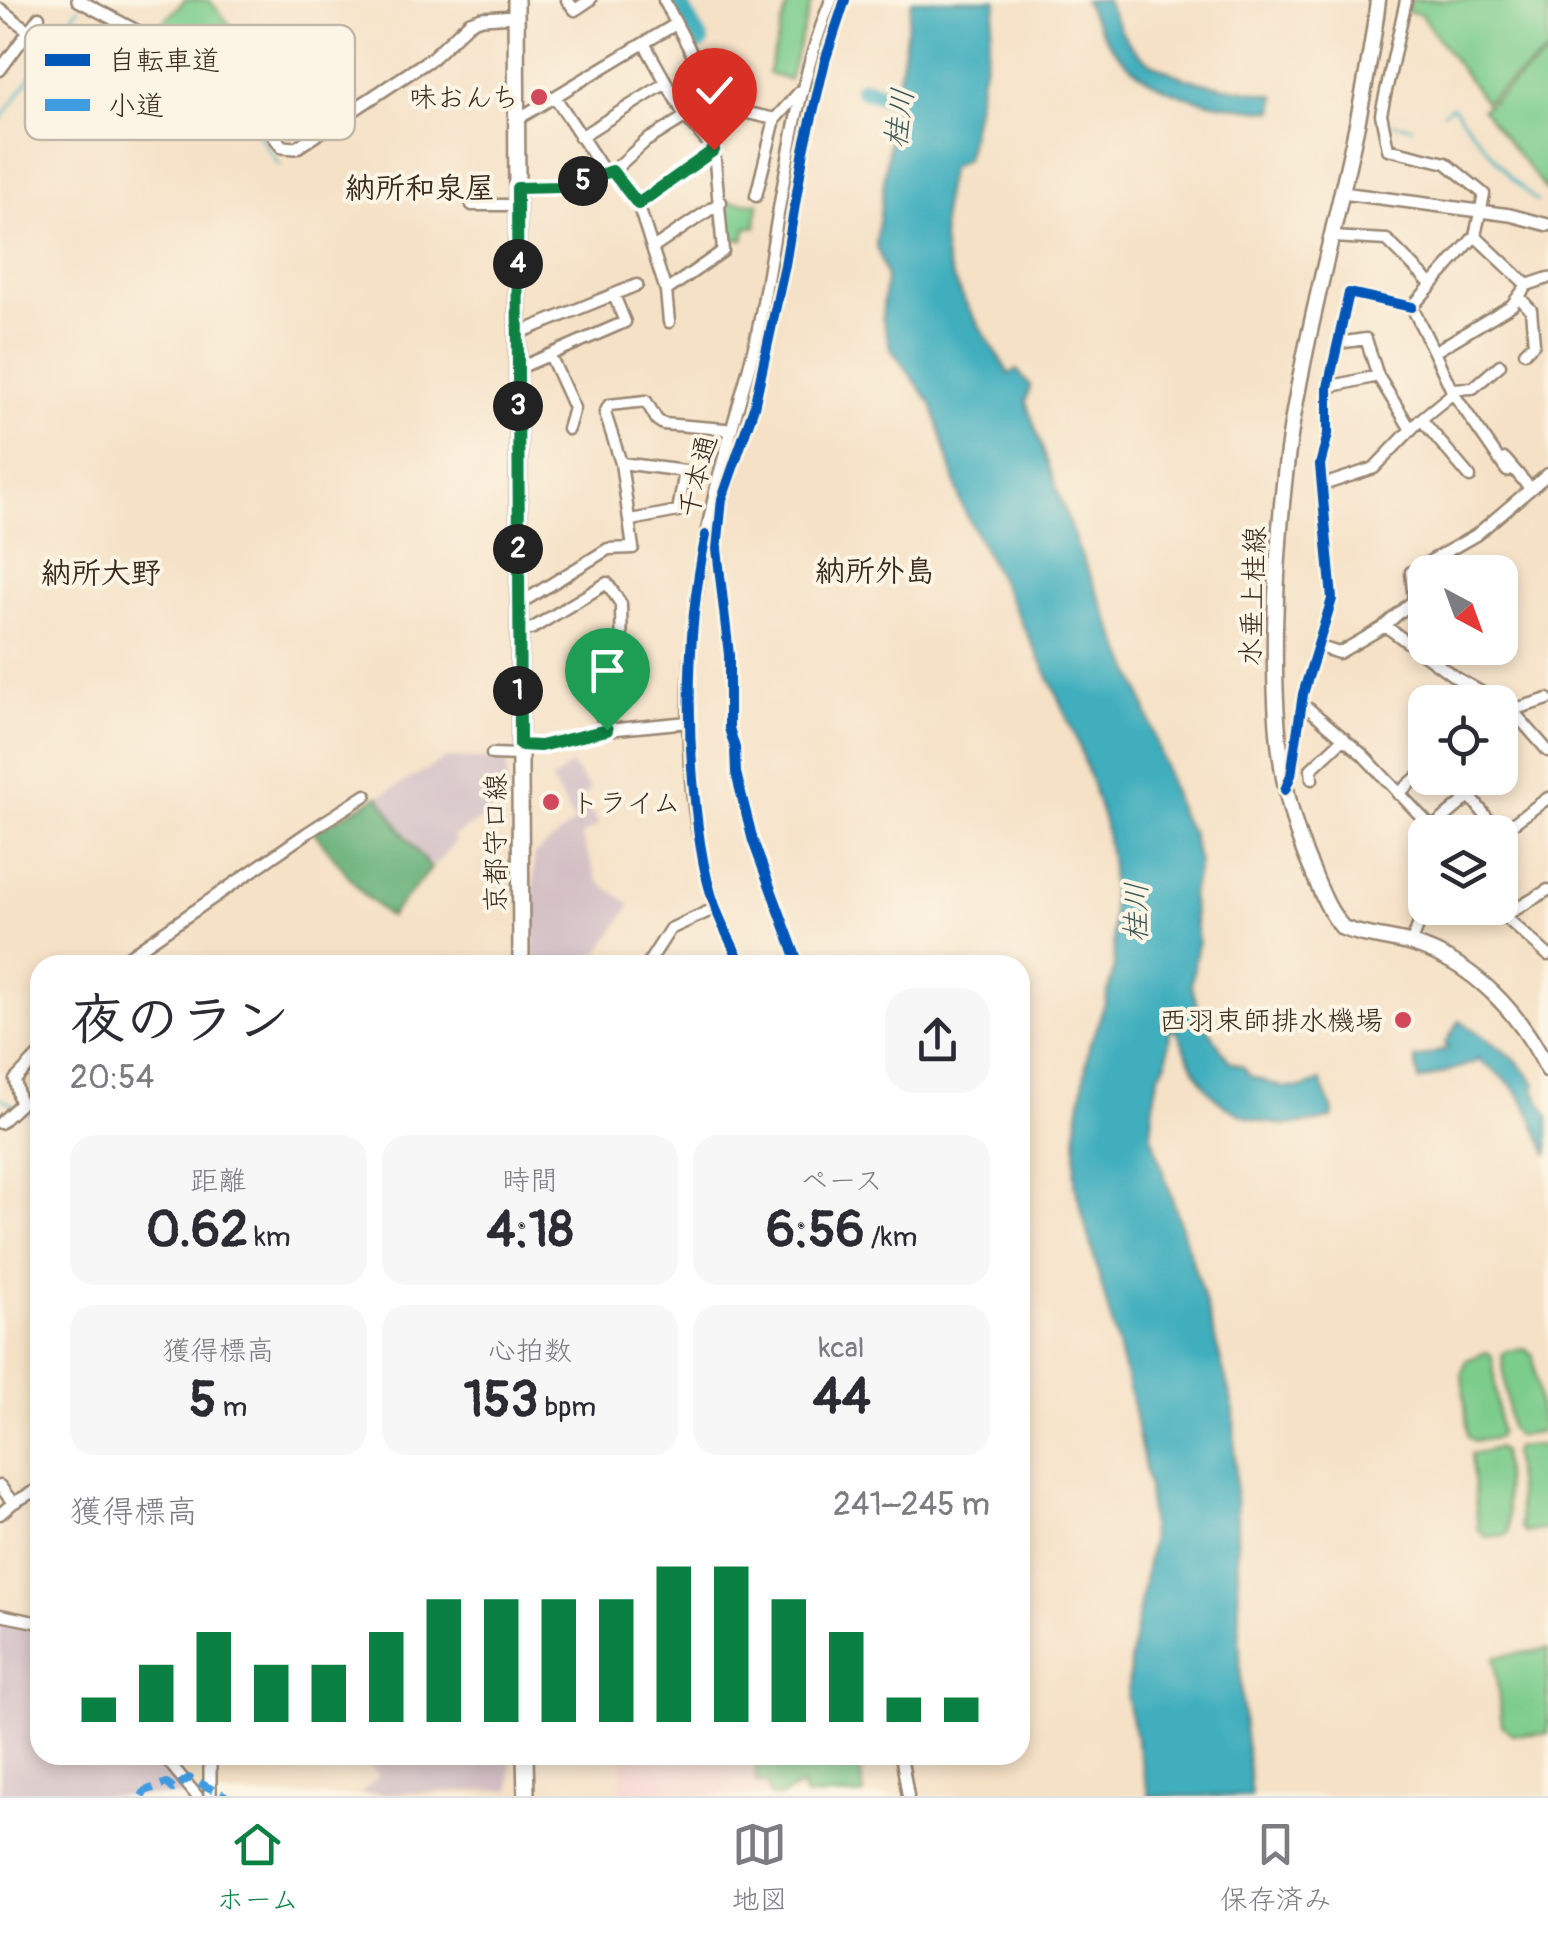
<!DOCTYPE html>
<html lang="ja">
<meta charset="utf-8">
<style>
:root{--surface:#fff;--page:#f7f7f7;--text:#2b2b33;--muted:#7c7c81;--line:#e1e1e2;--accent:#0b8043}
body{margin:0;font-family:Pangolin,"Klee One",sans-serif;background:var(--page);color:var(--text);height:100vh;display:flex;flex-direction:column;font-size:38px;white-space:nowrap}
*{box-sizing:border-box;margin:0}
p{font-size:32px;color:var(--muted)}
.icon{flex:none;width:55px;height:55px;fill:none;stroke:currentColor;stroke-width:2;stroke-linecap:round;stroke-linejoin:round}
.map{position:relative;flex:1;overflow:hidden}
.panel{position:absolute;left:30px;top:955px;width:1000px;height:810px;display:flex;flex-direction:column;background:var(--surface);border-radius:30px;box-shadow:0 5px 15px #0003}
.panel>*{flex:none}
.needle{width:65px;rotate:139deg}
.controls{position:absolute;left:1408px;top:555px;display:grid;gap:20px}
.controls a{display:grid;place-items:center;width:110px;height:110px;border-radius:20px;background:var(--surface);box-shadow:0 5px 15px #0003;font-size:50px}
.pin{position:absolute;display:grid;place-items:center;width:85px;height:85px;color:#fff;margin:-102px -42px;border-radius:50% 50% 50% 0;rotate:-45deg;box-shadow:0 0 10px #0007}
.pin .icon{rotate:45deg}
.km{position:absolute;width:50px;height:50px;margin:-25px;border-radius:50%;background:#222;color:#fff;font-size:28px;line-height:50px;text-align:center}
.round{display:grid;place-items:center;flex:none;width:105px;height:105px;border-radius:30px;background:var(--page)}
.summary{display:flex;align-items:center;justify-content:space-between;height:170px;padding:0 40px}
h1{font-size:55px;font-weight:700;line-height:75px}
.metrics{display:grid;grid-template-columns:repeat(3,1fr);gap:15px;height:170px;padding:10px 40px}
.metrics div{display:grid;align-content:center;border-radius:25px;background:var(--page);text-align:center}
.metrics b{font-size:50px;font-weight:700}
.metrics small{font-size:28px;font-weight:400}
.metrics p{font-size:28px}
.chart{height:280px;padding:20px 40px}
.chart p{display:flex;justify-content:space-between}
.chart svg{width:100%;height:180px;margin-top:10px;stroke:var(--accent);stroke-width:6}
.dock{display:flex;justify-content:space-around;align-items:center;height:140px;border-top:2px solid var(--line);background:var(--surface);font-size:28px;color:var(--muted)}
.dock a{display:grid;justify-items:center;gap:5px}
.dock .selected{color:var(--accent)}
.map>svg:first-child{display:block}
.built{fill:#f7d0ce}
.industrial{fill:#d2bec4}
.green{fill:#7ccc8c;stroke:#5c7b55;stroke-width:2.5}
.forest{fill:#65b078;stroke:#506d4b;stroke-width:2.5}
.water{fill:#40aebd;stroke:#3e6c6e;stroke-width:2.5}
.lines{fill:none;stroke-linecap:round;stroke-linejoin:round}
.stream{stroke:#40aebd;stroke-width:2.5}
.river{stroke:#40aebd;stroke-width:18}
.minor-casing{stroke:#988672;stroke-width:15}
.tertiary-casing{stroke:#988672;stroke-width:16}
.secondary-casing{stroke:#988672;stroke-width:19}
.primary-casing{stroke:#988672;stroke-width:20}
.minor{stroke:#fff;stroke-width:10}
.tertiary{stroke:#fff;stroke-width:11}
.secondary{stroke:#fff;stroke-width:14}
.primary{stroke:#fff;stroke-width:15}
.quiet{stroke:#3f9ce0;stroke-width:8;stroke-dasharray:15 8;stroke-linecap:butt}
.cycleway-casing{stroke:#fcf5e5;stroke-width:16}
.cycleway{stroke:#0057b8;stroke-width:10}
.route-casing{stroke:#fff;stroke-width:20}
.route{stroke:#0b8043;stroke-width:12}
.poi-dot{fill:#d1495b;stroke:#fcf5e5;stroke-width:4}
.labels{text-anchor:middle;stroke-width:8;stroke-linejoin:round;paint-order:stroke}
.poi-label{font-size:28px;fill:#3b2a1e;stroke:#fcf5e5;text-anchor:end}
.street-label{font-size:28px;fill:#3b2a1e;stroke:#fcf5e5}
.water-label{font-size:30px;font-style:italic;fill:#3d5856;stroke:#fcf5e5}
.neighbourhood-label{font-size:30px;font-weight:bold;fill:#3b2a1e;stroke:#fcf5e5}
.key{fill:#fcf5e5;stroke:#c2b8a9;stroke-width:2.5}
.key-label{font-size:28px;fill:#3b2a1e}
</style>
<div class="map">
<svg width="1548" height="1796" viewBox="0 0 1548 1796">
<rect width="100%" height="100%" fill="#fcf5e5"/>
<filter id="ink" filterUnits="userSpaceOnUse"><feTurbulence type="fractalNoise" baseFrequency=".01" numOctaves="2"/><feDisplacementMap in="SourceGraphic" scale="20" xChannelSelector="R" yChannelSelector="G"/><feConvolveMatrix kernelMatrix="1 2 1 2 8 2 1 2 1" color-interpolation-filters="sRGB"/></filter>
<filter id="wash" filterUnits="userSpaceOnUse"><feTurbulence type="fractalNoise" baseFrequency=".0048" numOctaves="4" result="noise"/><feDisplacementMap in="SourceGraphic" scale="40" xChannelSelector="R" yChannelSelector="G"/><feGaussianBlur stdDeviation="2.25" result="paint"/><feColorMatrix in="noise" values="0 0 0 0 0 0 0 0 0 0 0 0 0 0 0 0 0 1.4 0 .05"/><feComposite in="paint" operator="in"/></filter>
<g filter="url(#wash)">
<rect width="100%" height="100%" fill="#f5e1c6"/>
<!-- built -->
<path class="built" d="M621,1755H862L867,1796H803L801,1788L787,1796H625L620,1790Z"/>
<!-- industrial -->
<path class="industrial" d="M447,758L507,760V803L452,837L456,841L433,868L406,837L380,796Z
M571,764L590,790L581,797L599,824L581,836L598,881L631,905L591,965H534V855L575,822L551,781Z
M0,1622L40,1630V1755H158L179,1782L184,1796H0Z
M361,1755H511V1790L360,1794L379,1776Z"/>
<!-- green -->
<path class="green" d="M185,0H209L231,26L202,50L162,32V23Z
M789,0H812L789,80L768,74Z
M1410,0H1548V52L1485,102L1420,14L1407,12Z
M1548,55V193L1482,109Z
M725,202L758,203L756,227H747L744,239H726Z
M1525,1349L1533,1356L1542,1429L1539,1433L1516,1436L1510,1429L1502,1355L1506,1351Z
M1487,1352L1492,1356L1500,1433L1497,1438L1474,1441L1468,1436L1462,1373L1467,1360Z
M1540,1445L1544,1447L1548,1529L1525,1533L1521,1528L1513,1452L1516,1447Z
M1497,1448L1502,1452L1509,1531L1506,1535L1486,1537L1478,1530L1471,1454Z
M1548,1649V1734H1512L1502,1725L1494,1657Z
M756,1755H858L864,1795L805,1796L801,1785L782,1796H770L767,1783H756Z"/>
<!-- forest -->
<path class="forest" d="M379,796L406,837L431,869L389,917L363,894L314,832Z"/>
<!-- water -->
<path class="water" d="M912,0H997L966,159L950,168C943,195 940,226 945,255C952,289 991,342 1009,374L1017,370L1030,385L1026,402L1077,546L1141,693L1180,815L1191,832L1199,864L1191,895L1198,941L1191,985L1202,1020L1230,1062L1243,1067L1250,1076L1281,1087L1300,1088L1321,1081L1333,1112L1332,1118C1291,1131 1240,1126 1209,1091C1195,1075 1186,1049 1176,1030L1170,1031L1167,1061L1159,1074L1155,1094L1151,1133L1204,1298L1234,1410L1241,1694L1251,1796H1149L1127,1700L1130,1663L1151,1540L1148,1485L1131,1396L1075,1186L1077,1126L1089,1046L1106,1001L1114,967L1111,866L1105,825L1079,745L1046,671L962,506L932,404L891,349L882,318L886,275L876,244L892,118Z
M1084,0H1106C1115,18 1123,40 1139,54C1175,84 1232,86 1276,96L1274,111C1182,102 1125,90 1084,0Z
M1460,1020L1515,1059L1536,1084L1534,1089L1548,1115V1155C1527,1109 1526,1088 1479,1061V1056L1476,1062L1419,1081L1415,1059L1449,1048L1445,1044Z"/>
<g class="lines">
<!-- stream -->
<path class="stream" d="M73,16L106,35L177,58L215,81L240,107L280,166
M1443,113L1452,106L1511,178L1537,202
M0,121L79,7
M1394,124L1412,127
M0,1098L13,1104
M20,1108L40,1120"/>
<!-- river -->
<path class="river" d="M677,0L700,42
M863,89L896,98L915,91"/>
</g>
</g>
<g filter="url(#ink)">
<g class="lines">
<defs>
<path id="minor" d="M567,0L575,10L590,0
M1406,0L1381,114L1388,149L1446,163L1484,194L1475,236L1412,307L1434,352L1512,305L1527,285
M0,9L29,31
M644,43L676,24
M0,70L39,17
M555,97L606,174
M734,110L775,119
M516,120L644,43L685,116L714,150L723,251L666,291L638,204L613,171
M580,137L666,83
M517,188L561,187L613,171L646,141L727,91L710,61L693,56L664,0
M756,196L775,119L803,88
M638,204L714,150
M472,205H517
M1475,236L1527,285L1548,278
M1332,237L1387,240L1431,284
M653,248L721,202
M666,291L669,322
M1520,298L1531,310L1534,343L1525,352
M519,333L637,285
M1338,343L1366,339L1378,376L1410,428
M1434,352L1453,393L1507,471
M550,355L574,408L568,429
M517,369L625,322L614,295
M1328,387L1378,376
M1451,389L1473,388L1500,365
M1453,393L1421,419L1470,477
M1505,459L1530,488
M621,463L685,471L678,511L631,520
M1323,485L1374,468L1421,419
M519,604L608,549L633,548L621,463L605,413L609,405L646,401L657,420L663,424L725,429L730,433
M1382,628L1414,600L1411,572L1476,535L1548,474
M518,633L533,628L607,583L621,604L622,664L588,683L607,730
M1320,647L1339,653L1382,628H1388L1455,677L1512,710L1548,751
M1301,708L1309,709L1363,755L1436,832
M1512,710L1548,699
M519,745L540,746L607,730L688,722
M492,754L520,755
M1312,779L1311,769L1344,738
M1286,789L1291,775L1303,694L1332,599L1320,465L1328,434V387L1349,293L1412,307
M1398,794L1425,770
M1432,828L1470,796L1500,834
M1501,832L1548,798
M1495,908L1548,955
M1503,917L1548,890
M1411,944L1425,908
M116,965L307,833L366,795
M647,965L670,929L716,908
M742,965C733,945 721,924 714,903C674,769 685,626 715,492C728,435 748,381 759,324C780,216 790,103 831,0
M0,1123L20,1104L15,1080L40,1054
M0,1486L13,1503L40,1488
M0,1514L13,1503
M0,1615L40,1623
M163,1755L197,1796
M901,1755L908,1796"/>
<path id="tertiary" d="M78,0L146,36L211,65L249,101L282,147L296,148L432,58L470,22L482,18L516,16
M1342,193L1510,215L1548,225
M210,1755V1796"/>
<path id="secondary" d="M1378,0C1362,134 1321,263 1297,395C1282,473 1277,550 1275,629C1274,707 1277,788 1308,861C1318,883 1326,909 1343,928C1365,937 1389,937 1412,944C1474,963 1520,1013 1548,1070"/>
<path id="primary" d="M516,0L521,965
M525,1755L526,1796"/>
</defs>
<!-- minor casing -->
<use href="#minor" class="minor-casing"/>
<!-- tertiary casing -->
<use href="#tertiary" class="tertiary-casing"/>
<!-- secondary casing -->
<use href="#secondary" class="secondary-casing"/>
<!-- primary casing -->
<use href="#primary" class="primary-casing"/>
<!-- minor -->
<use href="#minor" class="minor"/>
<!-- tertiary -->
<use href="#tertiary" class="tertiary"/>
<!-- secondary -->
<use href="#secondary" class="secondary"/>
<!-- primary -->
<use href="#primary" class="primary"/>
<!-- quiet -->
<path class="quiet" d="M142,1796L145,1791L167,1783L173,1789L189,1778L226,1796"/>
<defs>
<path id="cycleway" d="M706,535C689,617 686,696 693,780C697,823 701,868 716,909C723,928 733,946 742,965
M1285,790L1291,775L1303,694L1332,599L1320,465L1328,434V387L1349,293L1412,307
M799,965L753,841L736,773L735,748L729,728V655L717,549L722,499L754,407L785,265L804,150L825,61L845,0"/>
</defs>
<!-- cycleway casing -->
<use href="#cycleway" class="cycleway-casing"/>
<!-- cycleway -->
<use href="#cycleway" class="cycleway"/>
</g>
</g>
<g class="lines" filter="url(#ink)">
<defs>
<path id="route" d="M607,730L540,746L520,745L517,188L561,187L612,171L638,204L714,150"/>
</defs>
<!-- route casing -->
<use href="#route" class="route-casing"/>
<!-- route -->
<use href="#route" class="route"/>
</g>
<!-- markers -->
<g class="poi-dot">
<circle cx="539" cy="97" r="10"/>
<circle cx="551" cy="802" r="10"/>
<circle cx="1403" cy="1020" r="10"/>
</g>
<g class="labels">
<!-- poi labels -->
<g class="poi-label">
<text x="519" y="107">味おんち</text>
<text x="571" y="812" text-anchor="start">トライム</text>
<text x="1383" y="1030">西羽束師排水機場</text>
</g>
<!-- street labels -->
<g class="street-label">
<text transform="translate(697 476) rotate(-76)" y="10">千本通</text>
<text transform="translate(1252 596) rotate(-88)" y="10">水垂上桂線</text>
<text transform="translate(495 843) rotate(-90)" y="10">京都守口線</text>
</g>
<!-- water labels -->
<g class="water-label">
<text transform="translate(899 118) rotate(-82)" y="10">桂川</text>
<text transform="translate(1136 912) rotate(-89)" y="10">桂川</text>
</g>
<!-- neighbourhood labels -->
<g class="neighbourhood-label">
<text x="420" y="198">納所和泉屋</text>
<text x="875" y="581">納所外島</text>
<text x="101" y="583">納所大野</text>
</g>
</g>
<!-- legend -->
<rect x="25" y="25" width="330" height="115" rx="15" class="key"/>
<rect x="45" y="54" width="45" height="12" fill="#0057b8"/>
<rect x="45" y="99" width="45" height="12" fill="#3f9ce0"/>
<g class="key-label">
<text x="108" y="70">自転車道</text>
<text x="108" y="115">小道</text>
</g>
</svg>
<div class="controls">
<a><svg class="needle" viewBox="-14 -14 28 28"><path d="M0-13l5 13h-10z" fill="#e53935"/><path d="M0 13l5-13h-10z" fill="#7c7c81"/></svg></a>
<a><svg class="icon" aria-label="locate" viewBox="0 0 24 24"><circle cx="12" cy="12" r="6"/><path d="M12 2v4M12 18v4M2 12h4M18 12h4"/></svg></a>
<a><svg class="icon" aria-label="layers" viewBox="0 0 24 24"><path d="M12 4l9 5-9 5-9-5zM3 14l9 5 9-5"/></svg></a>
</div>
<div class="pin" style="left:607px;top:730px;background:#1e9e55"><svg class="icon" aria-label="arrive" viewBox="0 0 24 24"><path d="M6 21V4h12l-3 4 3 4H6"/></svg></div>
<div class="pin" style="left:714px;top:150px;background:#d93025"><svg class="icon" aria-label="check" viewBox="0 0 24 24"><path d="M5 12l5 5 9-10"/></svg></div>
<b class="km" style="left:518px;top:691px">1</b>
<b class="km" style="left:518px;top:549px">2</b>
<b class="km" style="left:518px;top:406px">3</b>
<b class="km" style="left:518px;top:264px">4</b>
<b class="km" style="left:583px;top:181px">5</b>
<section class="panel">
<div class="summary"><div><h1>夜のラン</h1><p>20:54</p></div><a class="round"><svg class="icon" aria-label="share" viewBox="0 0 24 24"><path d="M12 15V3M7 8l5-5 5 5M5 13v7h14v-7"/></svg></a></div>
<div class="metrics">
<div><p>距離</p><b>0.62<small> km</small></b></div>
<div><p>時間</p><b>4:18</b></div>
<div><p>ペース</p><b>6:56<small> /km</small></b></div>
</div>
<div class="metrics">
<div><p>獲得標高</p><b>5<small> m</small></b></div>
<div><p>心拍数</p><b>153<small> bpm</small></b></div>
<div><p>kcal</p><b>44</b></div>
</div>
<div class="chart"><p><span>獲得標高</span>241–245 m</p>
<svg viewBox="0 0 160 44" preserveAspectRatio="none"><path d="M5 44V38M15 44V30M25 44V22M35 44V30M45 44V30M55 44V22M65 44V14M75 44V14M85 44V14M95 44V14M105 44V6M115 44V6M125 44V14M135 44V22M145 44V38M155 44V38"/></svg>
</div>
</section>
</div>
<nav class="dock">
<a class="selected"><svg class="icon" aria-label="home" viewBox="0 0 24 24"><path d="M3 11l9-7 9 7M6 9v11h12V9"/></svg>ホーム</a>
<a><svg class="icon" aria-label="map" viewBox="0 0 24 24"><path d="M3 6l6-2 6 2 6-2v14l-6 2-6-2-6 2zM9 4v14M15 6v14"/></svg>地図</a>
<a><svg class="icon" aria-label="saved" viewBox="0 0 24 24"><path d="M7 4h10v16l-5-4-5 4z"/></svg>保存済み</a>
</nav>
